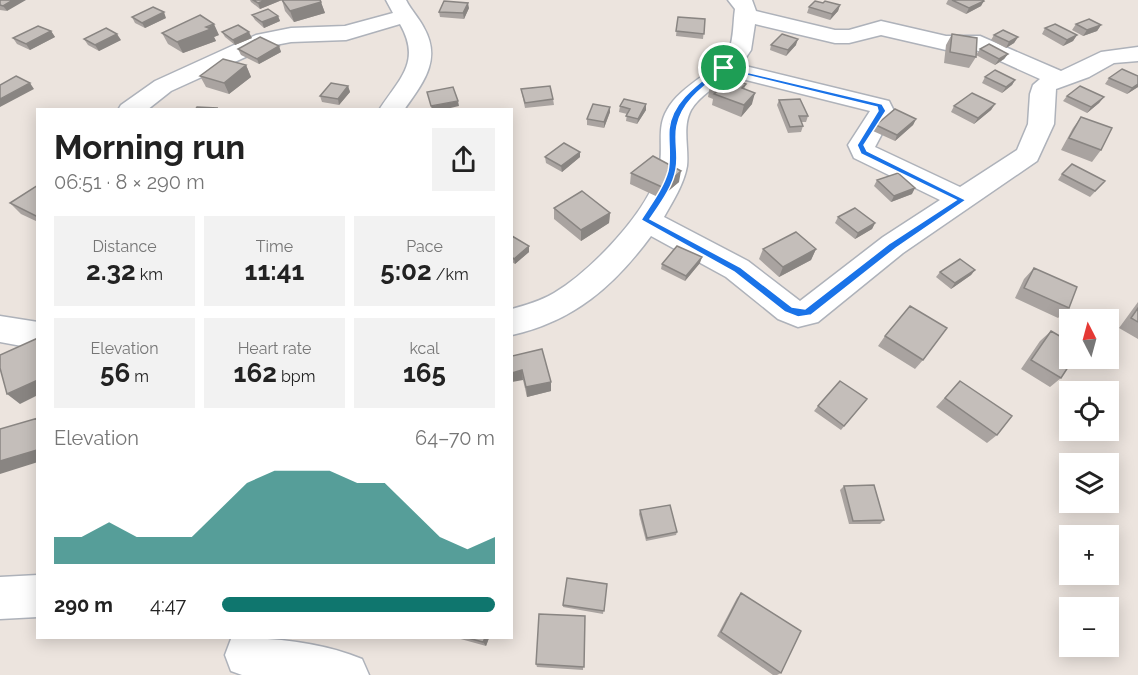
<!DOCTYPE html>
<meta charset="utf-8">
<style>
:root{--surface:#fff;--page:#f2f2f2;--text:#222;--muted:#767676;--accent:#0f766e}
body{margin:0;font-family:Raleway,sans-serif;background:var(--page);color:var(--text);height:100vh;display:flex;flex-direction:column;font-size:22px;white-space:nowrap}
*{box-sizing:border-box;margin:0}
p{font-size:20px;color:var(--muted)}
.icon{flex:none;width:33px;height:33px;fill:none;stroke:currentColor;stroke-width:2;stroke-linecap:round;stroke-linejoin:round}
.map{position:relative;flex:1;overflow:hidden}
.drawer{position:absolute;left:36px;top:108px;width:477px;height:531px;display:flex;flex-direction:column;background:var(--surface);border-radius:0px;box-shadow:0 3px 15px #0003}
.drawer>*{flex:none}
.needle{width:39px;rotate:354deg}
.controls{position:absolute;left:1059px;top:309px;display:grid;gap:12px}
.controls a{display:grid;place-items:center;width:60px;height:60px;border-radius:0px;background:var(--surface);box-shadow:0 3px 15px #0003;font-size:30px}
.pin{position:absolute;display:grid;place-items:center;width:51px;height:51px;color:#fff;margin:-26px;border:3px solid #fff;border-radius:50%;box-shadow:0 2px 6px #0007}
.round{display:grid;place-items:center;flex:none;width:63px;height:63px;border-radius:0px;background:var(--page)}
.summary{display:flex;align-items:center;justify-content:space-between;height:102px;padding:0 18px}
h1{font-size:33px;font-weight:700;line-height:45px}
.figures{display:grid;grid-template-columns:repeat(3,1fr);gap:9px;height:102px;padding:6px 18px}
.figures div{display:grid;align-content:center;border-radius:0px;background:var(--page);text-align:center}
.figures b{font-size:26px;font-weight:700}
.figures small{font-size:16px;font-weight:400}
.figures p{font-size:16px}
.chart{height:168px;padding:12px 18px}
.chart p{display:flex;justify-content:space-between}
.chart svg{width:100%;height:108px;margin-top:6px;fill:var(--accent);opacity:.7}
ul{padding:0 18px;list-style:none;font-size:20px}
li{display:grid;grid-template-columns:96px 72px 1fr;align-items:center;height:45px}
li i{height:15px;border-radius:8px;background:var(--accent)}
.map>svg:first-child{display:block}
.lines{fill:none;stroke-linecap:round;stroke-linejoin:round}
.minor-casing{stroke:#aeb2ba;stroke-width:3}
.minor{fill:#fff;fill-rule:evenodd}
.wall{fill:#a9a3a0}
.shaded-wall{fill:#898582}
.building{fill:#c4beba;stroke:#898582;stroke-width:1.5}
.route{fill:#1a73e8;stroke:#fff;stroke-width:1.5;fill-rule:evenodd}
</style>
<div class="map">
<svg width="1138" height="675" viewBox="0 0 1138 675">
<rect width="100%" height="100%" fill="#ece4de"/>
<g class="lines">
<defs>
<path id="minor" d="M386,0H406C411,10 419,18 424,28C442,60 423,83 404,110H379C399,79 422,62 400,24L346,40L291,42L270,46L171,91L147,110H118L121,105L155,81L256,35L291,28L345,26L393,13Z
M728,0H752L756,11L835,30H849L881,21L946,36H980L1061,71L1101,52L1138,47V61L1114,63L1089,77L1056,89L1054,124L1037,161L903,253L818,322L798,327L778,319L726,277L651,236C614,286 574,321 512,335V309C526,305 541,301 554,293C591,271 649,211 659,169C664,149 656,128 667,110C680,85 721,69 729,50C734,37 733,22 735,9ZM755,24L835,43H849L881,35L946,50H976L1040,79L1033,85L1030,94L1028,124L1017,150L960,187L875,147L894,111L889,101L741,65L751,50ZM730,76L870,111L848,145L854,158L940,200L883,237L800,301L748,261L664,217C673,201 684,184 687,166C689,148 682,127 691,110C699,96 717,86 730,76Z
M0,316L38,322V349L0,342Z
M38,575V617L0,619V577Z
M236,638C277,638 323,643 362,659L369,675H242L231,671L225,655L231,639Z"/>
</defs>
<!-- minor casing -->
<use href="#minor" class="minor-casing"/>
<!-- minor -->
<use href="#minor" class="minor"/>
</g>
<!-- wall -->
<path class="wall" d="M0,0L7,11L0,10Z
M250,0H320L325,13L294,22L285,11L282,0L260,9L251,2Z
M948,0H983L981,6L966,14L946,4Z
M823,3L840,5L838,11L830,20L807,13L809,7Z
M469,8L464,19L440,17L439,12Z
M252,15L278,16L280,21L264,28L255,20Z
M132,17L166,18L145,28L135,23Z
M678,17L705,19L703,39L676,36Z
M1076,24L1101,25L1097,31L1083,36L1072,30Z
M1045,28L1077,35L1073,41L1063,46L1042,34Z
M51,31L55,37L30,50L17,44L13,38Z
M222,32L252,38L235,45L225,37Z
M162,33L219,35L214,37L216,41L183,53L168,44Z
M952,34L976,57L969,68L944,63L946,45Z
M994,35L1018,37L1014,43L1006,48L991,40Z
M84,39L121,40L99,51L88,45Z
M771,45H796L786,56L770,50Z
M279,46L281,52L259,64L241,55L238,49Z
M980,49L1008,54L1004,59L995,65L976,55Z
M246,65L251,77L229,94L206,87L200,76Z
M1138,76V87L1127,94L1105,84L1109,78Z
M985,77L1015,80L1012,85L1002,93L982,83Z
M746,84L744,89L752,104L741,117L712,105L713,99L708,97L710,86Z
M348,86L350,92L339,105L322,102L320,96Z
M521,89L553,99L554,105L525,108Z
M1067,96L1104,97L1099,103L1087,113L1063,101Z
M779,100L808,116L806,122H801L803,126L801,132L788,133L777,105Z
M646,104V110L637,124L626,121L627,114L619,112L620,106Z
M995,104L991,110L974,124L951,112L954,106Z
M610,107V112L604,128L587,125V119Z
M1081,117L1101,150L1092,162L1061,150L1073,128Z
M916,119L913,125L895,141L873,131L876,125Z
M580,152V157L562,172L546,163L545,157Z
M631,173L679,182L660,198L630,184Z
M1062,174L1105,181L1090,197L1058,180Z
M877,180L912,194L891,202L874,186Z
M38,185V222L21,214L10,203Z
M554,208L610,213L609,223L581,241L554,219Z
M838,217L875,223L872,229L855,239L835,223Z
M512,236L529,246V252L515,264L512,262Z
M763,249H816L811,260L779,277L759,259Z
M700,263L685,281L661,269L662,264Z
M1034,268L1069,308L1058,318L1015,298L1024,279Z
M975,270L971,275L951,289L936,277L940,272Z
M1138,302V339L1119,328Z
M1051,331L1061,378L1050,387L1021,369L1040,341Z
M885,336L923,360L915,369L878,346Z
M512,356L551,391L527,397L523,380Z
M960,381L997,435L987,443L936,407Z
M867,399L841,430L814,411L818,406Z
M844,486L884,520L880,524H849L840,490Z
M640,510L677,532L676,535L646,541L639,514Z
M607,584L603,614L563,607V605Z
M741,593L781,673L777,675H773L717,636L737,598Z
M585,616L583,670L537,667L536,664Z
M457,638H489L486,646Z"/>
<!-- shaded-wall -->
<path class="shaded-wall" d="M13,0H26L7,11L3,6Z
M266,0H282L260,9L258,3Z
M984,1L981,6L966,14L969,8Z
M321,2L325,13L294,22L290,11Z
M468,3L469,8L464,19L463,13Z
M840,5L838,11L830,20L832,14Z
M164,12L166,18L145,28L142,23Z
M278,16L280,21L264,28L262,22Z
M214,24L219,35L214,37L216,41L183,53L177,42Z
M1101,25L1097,31L1083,36L1087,30Z
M51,31L55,37L30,50L26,44Z
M249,32L252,38L235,45L233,40Z
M117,34L121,40L99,51L95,45Z
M1077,35L1073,41L1063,46L1067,40Z
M1018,37L1014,43L1006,48L1009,42Z
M798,39L796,45L786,56L788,50Z
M279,46L281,52L259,64L257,59Z
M1008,54L1004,59L995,65L999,59Z
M246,65L251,77L229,94L224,83Z
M1015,80L1012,85L1002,93L1006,87Z
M30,83L34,89L0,107V99Z
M1138,84V87L1127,94L1132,88Z
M348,86L350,92L339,105L338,99Z
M755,93L752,104L741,117L744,105Z
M1104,97L1099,103L1087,113L1091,107Z
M458,101L459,106L442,110H432L431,106Z
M646,104V110L637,124L638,119Z
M995,104L991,110L974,124L978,118Z
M610,107V112L604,128V122Z
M916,119L913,125L895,141L897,135Z
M580,152V157L562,172L561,166Z
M681,171L679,182L660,198L662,187Z
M915,188L912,194L891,202L894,196Z
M610,213L609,223L581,241V230Z
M875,223L872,229L855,239L858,233Z
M529,246V252L515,264L514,259Z
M816,249L811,260L779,277L783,267Z
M702,257L700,263L685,281L686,276Z
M975,270L971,275L951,289L955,283Z
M522,370L523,380L512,382V373Z
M38,380V395L20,404L7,394Z
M551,382V391L527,397L526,387Z
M38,444V462L0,474V461Z
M485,638H489L486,646L483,642Z"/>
<!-- building -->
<path class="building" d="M0,0H13L3,6L0,5Z
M253,0H266L258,3Z
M282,0H320L321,2L290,11Z
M952,0H983L984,1L969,8Z
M444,1L468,3L463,13L439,12Z
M815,1L823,3L825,1L840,5L832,14L809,7Z
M153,7L164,12L142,23L132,17Z
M268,9L278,16L262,22L252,15Z
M200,15L214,24L206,27L211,29L177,42L162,33Z
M678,17L705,19L704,34L676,31Z
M1089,19L1101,25L1087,30L1076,24Z
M1055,24L1077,35L1067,40L1045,28Z
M238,25L249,32L233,40L222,32Z
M38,26L51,31L26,44L13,38Z
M106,28L117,34L95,45L84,39Z
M1003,30L1018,37L1009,42L994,35Z
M782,34L798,39L788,50L771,45Z
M952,34L977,38L976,57L950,52Z
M260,37L279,46L257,59L238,49Z
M989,44L1008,54L999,59L980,49Z
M223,59L246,65L224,83L200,76Z
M1122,69L1138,76V84L1132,88L1109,78Z
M995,70L1015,80L1006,87L985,77Z
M722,75L746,84L742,88L755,93L744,105L714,94L719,89L710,86Z
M16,76L30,83L0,99V85Z
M331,83L348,86L338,99L320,96Z
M550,86L553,99L525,103L521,89Z
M1080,86L1104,97L1091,107L1067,96Z
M453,87L458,101L431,106L427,92Z
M972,93L995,104L978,118L954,106Z
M624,99L646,104L638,119L626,116L630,109L620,106Z
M800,99L808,116H799L803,126L790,127L779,100Z
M593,104L610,107L604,122L587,119Z
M197,107L217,108L216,110H195Z
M895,109L916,119L897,135L876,125Z
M1081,117L1112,128L1101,150L1069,138Z
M564,143L580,152L561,166L545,157Z
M653,156L681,171L662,187L631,173Z
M1072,164L1105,181L1095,191L1062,174Z
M898,173L915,188L894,196L877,180Z
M38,185V217L10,203Z
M582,191L610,213L581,230L554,208Z
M855,208L875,223L858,233L838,217Z
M796,232L816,249L783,267L763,249Z
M512,236L529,246L514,259L512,257Z
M677,246L702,257L686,276L662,264Z
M960,259L975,270L955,283L940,272Z
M1034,268L1077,287L1069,308L1024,288Z
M910,306L947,328L923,360L885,336Z
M1138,308V322L1131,318Z
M1051,331L1070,342V358H1074L1061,378L1031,360Z
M38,338V380L7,394L0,368V355Z
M542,349L551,382L526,387L522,370L512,373V356Z
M840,381L867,399L844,426L818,406Z
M960,381L1012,416L997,435L945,398Z
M38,418L37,450L0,461V429Z
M874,485L884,520L853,521L844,486Z
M670,505L677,532L647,538L640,510Z
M567,578L607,584L604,611L563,605Z
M741,593L801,631L781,673L721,632Z
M539,614L585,616L584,667L536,664Z
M468,638H485L483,642Z"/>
<!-- route -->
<path class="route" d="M721,66L882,104L886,111L864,145L867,151L966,200L896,248L811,315L798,317L785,312L734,272L641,220C651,204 663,189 668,171C671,158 668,142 669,129C672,100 701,82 721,66ZM725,70L877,107L878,111L857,145L861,154L956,200L890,243L805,309L792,307L740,267L650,219C660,204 673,187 676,169C679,155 674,140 677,126C682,100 706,85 725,70Z"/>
</svg>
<div class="controls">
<a><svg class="needle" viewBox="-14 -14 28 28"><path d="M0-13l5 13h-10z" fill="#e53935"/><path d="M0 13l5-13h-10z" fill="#767676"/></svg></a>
<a><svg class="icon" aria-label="locate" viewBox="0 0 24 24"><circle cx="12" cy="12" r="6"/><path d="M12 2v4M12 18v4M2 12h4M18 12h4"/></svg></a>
<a><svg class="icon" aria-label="layers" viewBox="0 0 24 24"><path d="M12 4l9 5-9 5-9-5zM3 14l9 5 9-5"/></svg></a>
<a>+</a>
<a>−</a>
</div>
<div class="pin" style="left:724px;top:68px;background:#1e9e55"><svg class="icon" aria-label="arrive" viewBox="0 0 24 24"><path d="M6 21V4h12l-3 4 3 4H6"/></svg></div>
<section class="drawer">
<div class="summary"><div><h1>Morning run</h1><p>06:51 · 8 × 290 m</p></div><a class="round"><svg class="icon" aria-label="share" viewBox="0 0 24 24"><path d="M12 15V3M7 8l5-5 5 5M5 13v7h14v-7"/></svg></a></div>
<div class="figures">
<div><p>Distance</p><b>2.32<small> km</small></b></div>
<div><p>Time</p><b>11:41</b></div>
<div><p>Pace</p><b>5:02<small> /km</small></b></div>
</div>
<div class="figures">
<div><p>Elevation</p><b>56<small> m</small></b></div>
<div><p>Heart rate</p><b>162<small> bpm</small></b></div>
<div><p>kcal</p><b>165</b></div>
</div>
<div class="chart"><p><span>Elevation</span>64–70 m</p>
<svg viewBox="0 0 160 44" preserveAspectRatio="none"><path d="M0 44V33L10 33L20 27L30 33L40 33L50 33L60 22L70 11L80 6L90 6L100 6L110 11L120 11L130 22L140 33L150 38L160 33V44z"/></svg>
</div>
<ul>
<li><b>290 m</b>4:47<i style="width:100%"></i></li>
</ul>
</section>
</div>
